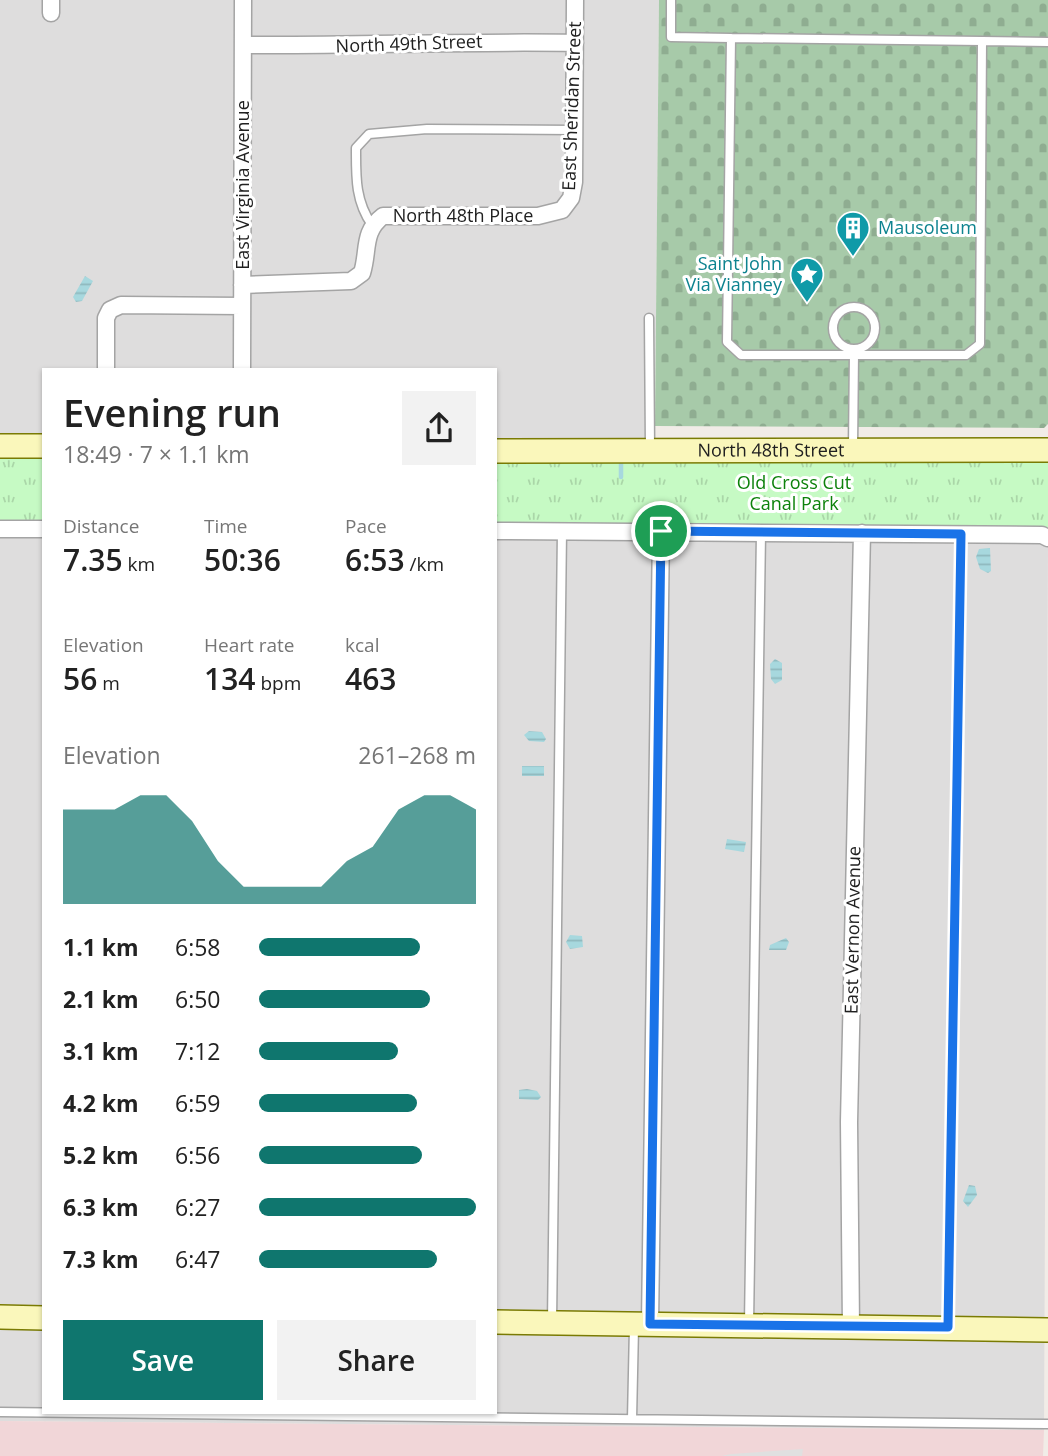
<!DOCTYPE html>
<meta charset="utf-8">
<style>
:root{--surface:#fff;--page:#f2f2f2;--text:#222;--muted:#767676;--accent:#0f766e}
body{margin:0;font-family:"Open Sans",sans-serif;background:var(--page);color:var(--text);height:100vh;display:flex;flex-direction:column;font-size:26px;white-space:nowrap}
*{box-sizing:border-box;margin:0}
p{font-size:23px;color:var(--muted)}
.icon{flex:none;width:38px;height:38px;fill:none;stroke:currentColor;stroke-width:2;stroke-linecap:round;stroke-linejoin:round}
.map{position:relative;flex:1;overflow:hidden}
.drawer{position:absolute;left:42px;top:368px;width:455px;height:1046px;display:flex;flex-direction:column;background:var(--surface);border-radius:0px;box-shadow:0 2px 5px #0004}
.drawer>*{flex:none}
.pin{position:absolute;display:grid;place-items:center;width:60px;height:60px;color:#fff;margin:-30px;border:4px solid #fff;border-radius:50%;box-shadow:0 2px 7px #0007}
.round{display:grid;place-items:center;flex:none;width:74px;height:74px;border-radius:0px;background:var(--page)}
.head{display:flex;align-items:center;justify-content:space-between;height:119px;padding:0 21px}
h1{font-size:38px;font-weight:600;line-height:52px}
.figures{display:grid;grid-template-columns:repeat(3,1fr);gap:10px;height:119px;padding:7px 21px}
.figures div{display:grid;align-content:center}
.figures b{font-size:30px;font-weight:600}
.figures small{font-size:19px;font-weight:400}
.figures p{font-size:19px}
.chart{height:196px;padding:14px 21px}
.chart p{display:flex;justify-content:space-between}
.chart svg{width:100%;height:126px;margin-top:7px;fill:var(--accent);opacity:.7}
.cta{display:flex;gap:14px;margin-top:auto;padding:14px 21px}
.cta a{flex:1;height:80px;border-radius:0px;background:var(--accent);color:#fff;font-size:28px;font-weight:600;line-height:80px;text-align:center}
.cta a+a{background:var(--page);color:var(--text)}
ul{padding:0 21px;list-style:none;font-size:23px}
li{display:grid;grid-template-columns:112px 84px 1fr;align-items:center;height:52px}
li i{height:18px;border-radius:9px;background:var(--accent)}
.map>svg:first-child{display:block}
.residential{fill:#dedddd}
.commercial{fill:#f1d6d8}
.cemetery{fill:url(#cemetery-stones)}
.park{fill:url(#park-tufts)}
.parking{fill:#e0e0e0}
.water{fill:url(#water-rules)}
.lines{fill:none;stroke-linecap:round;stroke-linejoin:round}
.stream{stroke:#a7d8de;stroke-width:4.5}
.lane-casing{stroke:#a4a4a4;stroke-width:11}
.street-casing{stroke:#a4a4a4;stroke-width:19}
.secondary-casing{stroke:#7a7b04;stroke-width:26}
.lane{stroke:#fff;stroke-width:8}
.street{stroke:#fff;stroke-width:16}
.secondary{stroke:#faf7bb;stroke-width:23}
.route-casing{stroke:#fff;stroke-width:14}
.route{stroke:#1a73e8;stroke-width:9}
.labels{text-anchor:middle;stroke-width:6;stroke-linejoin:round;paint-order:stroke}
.street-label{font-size:18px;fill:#202020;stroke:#fff}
.culture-label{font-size:18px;fill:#0d838f;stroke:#fff;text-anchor:start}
.park-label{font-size:18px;fill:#0d820b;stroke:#fff}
</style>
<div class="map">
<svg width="1048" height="1456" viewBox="0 0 1048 1456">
<defs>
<pattern id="cemetery-stones" width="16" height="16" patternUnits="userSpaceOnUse" patternTransform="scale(1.75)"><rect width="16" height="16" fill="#a7caa9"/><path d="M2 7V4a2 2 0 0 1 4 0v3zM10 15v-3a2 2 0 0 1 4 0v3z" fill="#8fad91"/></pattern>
<pattern id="park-tufts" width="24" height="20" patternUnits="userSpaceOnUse" patternTransform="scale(1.75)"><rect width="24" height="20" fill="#c6fac4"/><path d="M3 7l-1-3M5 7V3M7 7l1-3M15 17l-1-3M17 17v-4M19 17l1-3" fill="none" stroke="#aad6a8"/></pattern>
<pattern id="water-rules" width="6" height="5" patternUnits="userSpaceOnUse" patternTransform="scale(1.75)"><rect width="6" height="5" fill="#a7d8de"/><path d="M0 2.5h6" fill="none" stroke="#8fb9be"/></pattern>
</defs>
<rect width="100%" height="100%" fill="#f1ece7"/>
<!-- residential -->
<path class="residential" d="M0,0H659L655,442L495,441V369H44V438H0Z
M0,537H44V1412H495V540L1048,544L1044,1430L0,1421Z"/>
<!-- commercial -->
<path class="commercial" d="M0,1421L1044,1430L1043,1456H0Z"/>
<!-- cemetery -->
<path class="cemetery" d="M659,0H1048V424L1044,428L655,426Z"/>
<!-- park -->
<path class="park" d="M0,456H44V522H0Z
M495,459L1048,460V530L495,525Z"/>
<!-- parking -->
<path class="parking" d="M803,1449L802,1456H722L731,1454Z"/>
<!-- water -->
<path class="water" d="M85,276L93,281L82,301L76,302L73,297Z
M990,548L991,571L988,573L980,569L976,557L979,549Z
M775,659L782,663V680L775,684L771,679L770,664Z
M529,731L542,732L546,739L544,742L529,741L524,735Z
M522,766H544V776H522Z
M727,839L746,842L744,852L725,849Z
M570,935L582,936L583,947L570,949L566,942Z
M786,938L789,942L786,950H769L770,945Z
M527,1089L537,1091L541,1097L538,1100L519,1099V1090Z
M969,1185L975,1186L977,1195L968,1207L963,1201Z"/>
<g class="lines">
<!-- stream -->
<path class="stream" d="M621,477V459"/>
<defs>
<path id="lane" d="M671,0V37L731,38L727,342L741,355H966L980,344L982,41L731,38
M982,41L1048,42
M372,225C355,201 356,176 356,148L369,134L427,129L574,130
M833 328a21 21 0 1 1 42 0a21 21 0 1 1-42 0Z
M649,318L650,449
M853,448L854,352
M552,1322L562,531
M749,1324L761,533
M948,1325L961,534
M0,1412L1048,1424
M632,1419L634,1327"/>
<path id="street" d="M51,13V0
M243,45C354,46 464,41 575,43
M242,285L351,281L362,273C369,251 362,232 383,216H538L562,210L571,198L574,182L575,0
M106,369V318L110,310L121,305L242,306
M242,369L243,0
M0,529H44
M495,531L1042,535L1048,538
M650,1324L661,532
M851,1327L849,1122L862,533"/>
<g id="secondary">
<path d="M0,446H44"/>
<path id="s1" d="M495,451L1048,450"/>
<path d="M0,1317L44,1318"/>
<path d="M495,1322L1048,1330"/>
</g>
</defs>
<!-- lane casing -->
<use href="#lane" class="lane-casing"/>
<!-- street casing -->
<use href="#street" class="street-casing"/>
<!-- secondary casing -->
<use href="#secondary" class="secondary-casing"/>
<!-- lane -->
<use href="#lane" class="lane"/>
<!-- street -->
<use href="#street" class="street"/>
<!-- secondary -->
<use href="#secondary" class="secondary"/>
</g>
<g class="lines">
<defs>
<path id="route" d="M661,531L961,534L948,1327L650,1324Z"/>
</defs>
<!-- route casing -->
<use href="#route" class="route-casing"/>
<!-- route -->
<use href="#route" class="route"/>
</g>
<!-- icons -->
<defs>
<symbol id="building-pin" viewBox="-11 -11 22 30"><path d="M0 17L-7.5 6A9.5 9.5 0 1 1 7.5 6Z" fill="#0f9aa8" stroke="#fff"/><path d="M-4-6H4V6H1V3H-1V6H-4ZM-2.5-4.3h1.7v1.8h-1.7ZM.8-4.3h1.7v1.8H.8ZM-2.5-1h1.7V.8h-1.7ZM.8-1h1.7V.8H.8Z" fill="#fff"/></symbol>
<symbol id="sight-pin" viewBox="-11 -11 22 30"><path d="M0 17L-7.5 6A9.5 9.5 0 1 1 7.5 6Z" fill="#0f9aa8" stroke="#fff"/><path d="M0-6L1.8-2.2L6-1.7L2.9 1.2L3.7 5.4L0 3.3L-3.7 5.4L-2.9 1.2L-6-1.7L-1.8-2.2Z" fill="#fff"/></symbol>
</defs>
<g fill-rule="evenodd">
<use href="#building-pin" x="834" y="209" width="38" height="52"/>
<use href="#sight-pin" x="788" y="255" width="38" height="52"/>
</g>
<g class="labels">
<!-- street labels -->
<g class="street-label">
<text transform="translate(409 44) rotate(-2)" y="6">North 49th Street</text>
<text transform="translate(572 106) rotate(-88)" y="6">East Sheridan Street</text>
<text transform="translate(243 185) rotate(-90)" y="6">East Virginia Avenue</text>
<text x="463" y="222">North 48th Place</text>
<text dy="6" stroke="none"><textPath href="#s1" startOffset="276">North 48th Street</textPath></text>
<text transform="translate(853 930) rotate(-89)" y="6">East Vernon Avenue</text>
</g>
<!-- culture labels -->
<g class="culture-label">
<text x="878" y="234">Mausoleum</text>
<text x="782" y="270" text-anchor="end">Saint John<tspan x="782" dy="21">Via Vianney</tspan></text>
</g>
<!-- park labels -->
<g class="park-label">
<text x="794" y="489">Old Cross Cut<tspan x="794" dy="21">Canal Park</tspan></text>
</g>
</g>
</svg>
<div class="pin" style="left:661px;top:531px;background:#1e9e55"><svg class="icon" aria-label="arrive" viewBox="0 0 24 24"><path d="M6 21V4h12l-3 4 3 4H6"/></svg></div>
<section class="drawer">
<div class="head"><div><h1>Evening run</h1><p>18:49 · 7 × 1.1 km</p></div><a class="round"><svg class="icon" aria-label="share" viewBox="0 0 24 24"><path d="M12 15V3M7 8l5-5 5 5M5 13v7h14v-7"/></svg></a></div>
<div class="figures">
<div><p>Distance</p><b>7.35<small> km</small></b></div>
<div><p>Time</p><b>50:36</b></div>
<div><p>Pace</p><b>6:53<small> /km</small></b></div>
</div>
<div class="figures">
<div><p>Elevation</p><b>56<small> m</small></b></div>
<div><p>Heart rate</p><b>134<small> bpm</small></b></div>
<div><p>kcal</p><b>463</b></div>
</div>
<div class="chart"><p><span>Elevation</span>261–268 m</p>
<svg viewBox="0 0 160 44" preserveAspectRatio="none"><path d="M0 44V11L10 11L20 11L30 6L40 6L50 15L60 29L70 38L80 38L90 38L100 38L110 29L120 24L130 11L140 6L150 6L160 11V44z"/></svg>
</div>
<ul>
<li><b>1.1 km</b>6:58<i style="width:74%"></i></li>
<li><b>2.1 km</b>6:50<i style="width:79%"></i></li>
<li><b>3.1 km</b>7:12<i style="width:64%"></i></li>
<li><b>4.2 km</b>6:59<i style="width:73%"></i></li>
<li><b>5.2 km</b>6:56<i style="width:75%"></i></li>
<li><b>6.3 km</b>6:27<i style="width:100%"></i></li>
<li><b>7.3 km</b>6:47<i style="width:82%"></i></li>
</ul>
<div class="cta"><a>Save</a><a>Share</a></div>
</section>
</div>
